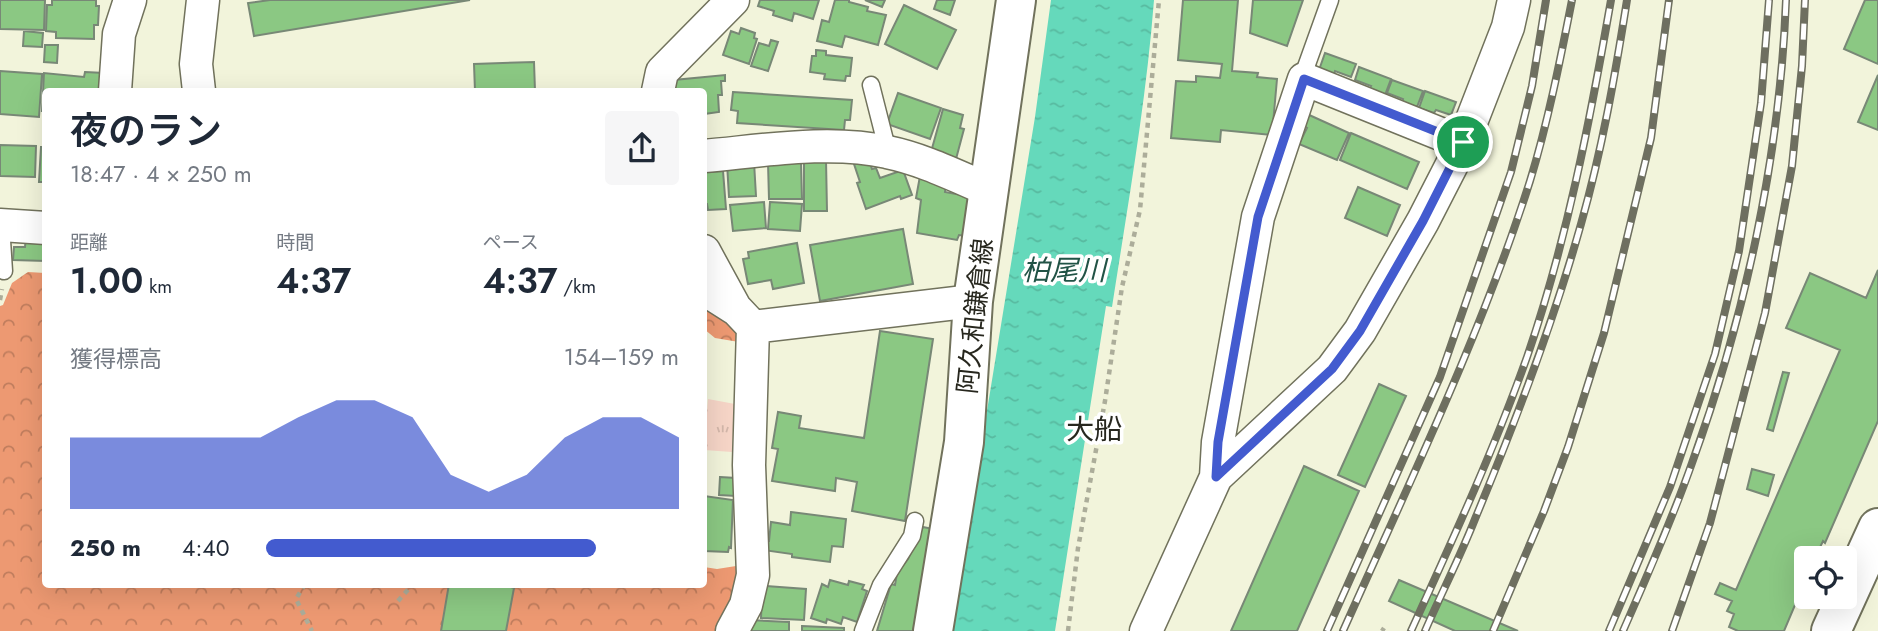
<!DOCTYPE html>
<html lang="ja">
<meta charset="utf-8">
<style>
:root{--surface:#fff;--page:#f6f6f7;--text:#1f2937;--muted:#747a83;--accent:#435bcf}
body{margin:0;font-family:Jost,"Noto Sans JP",sans-serif;background:var(--page);color:var(--text);height:100vh;display:flex;flex-direction:column;font-size:26px;white-space:nowrap}
*{box-sizing:border-box;margin:0}
p{font-size:23px;color:var(--muted)}
.icon{flex:none;width:38px;height:38px;fill:none;stroke:currentColor;stroke-width:2;stroke-linecap:round;stroke-linejoin:round}
.map{position:relative;flex:1;overflow:hidden}
.side{position:absolute;left:42px;top:88px;width:665px;height:500px;display:flex;flex-direction:column;background:var(--surface);border-radius:7px;box-shadow:0 7px 28px #0002}
.side>*{flex:none}
.tools{position:absolute;left:1794px;top:546px;display:grid;gap:14px}
.tools a{display:grid;place-items:center;width:63px;height:63px;border-radius:7px;background:var(--surface);box-shadow:0 7px 28px #0002;font-size:35px}
.pin{position:absolute;display:grid;place-items:center;width:60px;height:60px;color:#fff;margin:-30px;border:4px solid #fff;border-radius:50%;box-shadow:0 2px 7px #0007}
.round{display:grid;place-items:center;flex:none;width:74px;height:74px;border-radius:7px;background:var(--page)}
.headline{display:flex;align-items:center;justify-content:space-between;height:119px;padding:0 28px}
h1{font-size:38px;font-weight:600;line-height:52px}
.stats{display:grid;grid-template-columns:repeat(3,1fr);gap:10px;height:119px;padding:7px 28px}
.stats div{display:grid;align-content:center}
.stats b{font-size:35px;font-weight:600}
.stats small{font-size:19px;font-weight:400}
.stats p{font-size:19px}
.chart{height:196px;padding:14px 28px}
.chart p{display:flex;justify-content:space-between}
.chart svg{width:100%;height:126px;margin-top:7px;fill:var(--accent);opacity:.7}
ul{padding:0 28px;list-style:none;font-size:23px}
li{display:grid;grid-template-columns:112px 84px 1fr;align-items:center;height:52px}
li i{height:18px;border-radius:9px;background:var(--accent)}
.map>svg:first-child{display:block}
.forest{fill:url(#forest-crowns)}
.park{fill:url(#park-tufts)}
.water{fill:url(#water-ripples)}
.building{fill:#8bc883;stroke:#788876;stroke-width:2}
.lines{fill:none;stroke-linecap:round;stroke-linejoin:round}
.lane-casing{stroke:#71725c;stroke-width:19}
.street-casing{stroke:#71725c;stroke-width:35}
.secondary-casing{stroke:#71725c;stroke-width:42}
.path{stroke:#acad9a;stroke-width:4.5;stroke-dasharray:5 5;stroke-linecap:butt}
.lane{stroke:#fff;stroke-width:16}
.street{stroke:#fff;stroke-width:32}
.secondary{stroke:#fff;stroke-width:38}
.rail-casing{stroke:#6e6f60;stroke-width:8}
.rail{stroke:#fff;stroke-width:5;stroke-dasharray:16;stroke-linecap:butt}
.route-casing{stroke:#fff;stroke-width:14}
.route{stroke:#435bcf;stroke-width:9}
.labels{text-anchor:middle;stroke-width:7;stroke-linejoin:round;paint-order:stroke}
.street-label{font-size:26px;fill:#27271e;stroke:#fff}
.water-label{font-size:28px;font-style:italic;fill:#215346;stroke:#fff}
.neighbourhood-label{font-size:28px;fill:#27271e;stroke:#fff}
</style>
<div class="map">
<svg width="1878" height="631" viewBox="0 0 1878 631">
<defs>
<pattern id="forest-crowns" width="20" height="18" patternUnits="userSpaceOnUse" patternTransform="scale(1.75)"><rect width="20" height="18" fill="#ed9972"/><path d="M2 6a3 3 0 1 1 6 0M12 15a3 3 0 1 1 6 0" fill="none" stroke="#c07d5d"/></pattern>
<pattern id="park-tufts" width="24" height="20" patternUnits="userSpaceOnUse" patternTransform="scale(1.75)"><rect width="24" height="20" fill="#f6d5c7"/><path d="M3 7l-1-3M5 7V3M7 7l1-3M15 17l-1-3M17 17v-4M19 17l1-3" fill="none" stroke="#d3b7aa"/></pattern>
<pattern id="water-ripples" width="26" height="14" patternUnits="userSpaceOnUse" patternTransform="scale(1.75)"><rect width="26" height="14" fill="#65d9bb"/><path d="M2 4q2-2 4 0t4 0M15 11q2-2 4 0t4 0" fill="none" stroke="#58baa0"/></pattern>
</defs>
<rect width="100%" height="100%" fill="#f2f4db"/>
<!-- forest -->
<path class="forest" d="M28,272L45,273L46,584H704V567L717,569L736,566L741,577L719,631H0V306L3,305L12,283Z
M704,304L738,327L739,342L715,338L704,329Z"/>
<!-- park -->
<path class="park" d="M708,399L735,404L732,452L704,450Z"/>
<!-- water -->
<path class="water" d="M1051,0H1154C1146,103 1128,204 1112,307L1106,306L1055,631H951L1035,117Z"/>
<!-- building -->
<path class="building" d="M0,0H45L44,30L0,29Z
M52,0H96V6H99L98,25H94V39L56,38V32L46,31L47,5H52Z
M270,0H470L254,36L248,3Z
M760,0H819L813,19L794,13L792,21L773,15L774,11L758,6Z
M835,0H849V2L868,7L867,11L886,15L878,45L845,36L842,47L817,41L822,20L829,22Z
M865,0H885L882,7Z
M937,0H955L950,15L934,9Z
M1183,0H1238L1232,71L1258,73L1257,77L1277,79L1272,135L1221,130L1220,142L1171,138L1176,81L1196,82V76L1220,78L1222,64L1178,60Z
M1253,0H1303L1287,46L1250,33Z
M1865,0H1878V64L1844,49Z
M904,5L956,30L937,69L885,44Z
M741,28L755,33L754,38L757,39L749,64L723,55L731,31L739,34Z
M24,31L43,33L42,47L23,46Z
M771,40L778,42L768,71L751,66L759,43L769,46Z
M45,45H58L57,63L44,62Z
M816,50L826,51V55L852,58L850,76H846L845,81L824,79L825,74L810,72L812,56H816Z
M1325,53L1356,64L1351,77L1335,71L1334,75L1319,70Z
M534,62L535,91H475L474,64Z
M1359,67L1391,79L1385,95L1369,89L1371,86L1355,80Z
M0,71L42,74L39,117L0,114Z
M85,72L104,73L103,91H46V111H42L44,73L84,77Z
M725,75V81H721L722,95H718L719,112L704,114V91H675L674,80Z
M1878,75V130L1858,122Z
M1392,80L1423,91L1417,107L1402,102L1403,99L1387,93Z
M1425,91L1456,102L1451,115L1436,110L1434,113L1419,108Z
M733,92L852,100L850,120H845L844,130L737,123L738,111L731,110Z
M898,93L941,108L930,139L887,124Z
M943,109L963,115L960,128L964,129L956,159L931,152Z
M1307,114L1349,133L1337,160L1299,144L1307,128L1302,125Z
M1351,133L1419,162L1407,189L1340,160Z
M0,145L36,146L35,177L0,176Z
M41,147H46V182H39Z
M868,158L872,169L876,168L880,178L903,170L912,195L901,199L900,196L866,209L857,183L860,182L854,164Z
M804,160H826L827,211H804Z
M754,162L756,196L729,197L727,163Z
M801,162L802,199H769L768,163Z
M723,171L726,209L708,210L707,204H704V172Z
M920,176L946,184L945,192L972,197L966,236L959,235L957,240L917,233L921,200L916,198Z
M1358,187L1400,205L1387,236L1345,218Z
M764,202L766,228L733,231L730,205Z
M770,202L802,204L800,231L768,229Z
M903,229L913,284L820,301L810,245Z
M26,236L46,237V261L13,260L14,247H25Z
M797,243L804,283L773,289L771,280L748,284L743,259L749,258L748,252Z
M1878,270V421L1825,543L1823,541L1815,558H1806V579L1784,631H1738L1729,627L1734,614L1727,611L1732,601L1715,594L1720,583L1736,590L1840,350L1786,328L1810,273L1866,298Z
M880,331L933,339L905,521L852,511L857,482L836,478L835,491L772,481L778,449L772,448L778,412L801,416L799,428L864,438Z
M1783,372L1789,373L1773,431L1767,429Z
M1379,384L1406,396L1365,487L1338,475Z
M1304,466L1359,491L1297,631H1231Z
M1752,469L1774,475L1768,496L1747,489Z
M720,477L736,478V496L719,495Z
M704,496L733,500L731,548L729,547L728,552L704,551Z
M791,512L846,519L843,547L832,546L830,562L792,557V554L763,550L765,541H769L771,522L790,525Z
M923,527L933,529L922,598L913,631H877L891,584L895,585L897,573L908,559Z
M830,580L848,585L849,581L864,585L862,589L867,591L857,622L843,617L841,624L827,619L826,623L811,618L822,584L828,587Z
M1399,580L1518,631H1455L1389,601Z
M449,584H500L514,588L506,631H441Z
M766,586L806,589L804,620L761,618L762,595H765Z
M749,620L789,622V631H748Z
M802,626L844,628V631H802Z"/>
<g class="lines">
<defs>
<path id="lane" d="M1304,79L1306,67L1330,0
M871,85L888,152
M1,225L4,271
M863,631L881,585L912,536L915,521"/>
<path id="street" d="M115,91L119,34L130,0
M199,91L196,64L203,0
M658,91L662,72L733,0
M704,156C761,151 830,139 887,152C922,159 956,176 989,190
M0,225L46,228
M704,251L734,306
M704,289L737,310L753,327L749,465L753,575L746,605L732,631
M753,327L973,301
M1216,477L1218,442L1258,217L1304,79L1463,143
M1146,631L1216,477L1332,369L1360,331L1423,221L1463,143L1508,27L1514,0"/>
<path id="secondary" d="M933,631L964,442L973,301L1016,0
M1831,631L1878,528"/>
</defs>
<!-- lane casing -->
<use href="#lane" class="lane-casing"/>
<!-- street casing -->
<use href="#street" class="street-casing"/>
<!-- secondary casing -->
<use href="#secondary" class="secondary-casing"/>
<!-- path -->
<path class="path" d="M0,300L2,289
M305,584L296,599L312,631
M522,585V584
M398,601L413,584
M1068,631L1078,548L1105,401L1122,287L1140,210L1159,0
M1382,631L1384,628"/>
<!-- lane -->
<use href="#lane" class="lane"/>
<!-- street -->
<use href="#street" class="street"/>
<!-- secondary -->
<use href="#secondary" class="secondary"/>
<defs>
<path id="rail" d="M1327,631L1440,377L1511,172L1532,86L1546,0
M1343,631C1409,483 1481,335 1530,181C1548,122 1560,61 1572,0
M1411,631C1452,541 1494,450 1527,357C1567,241 1590,120 1611,0
M1425,631C1441,594 1460,557 1475,519C1515,423 1553,324 1581,224C1602,150 1615,76 1627,0
M1493,631L1544,511L1568,447L1604,333L1651,138L1669,0
M1609,631L1670,487L1715,354L1739,251L1761,103L1769,0
M1623,631C1647,576 1672,520 1692,463C1745,317 1780,156 1786,0
M1672,631L1710,523L1765,313L1792,166L1802,66L1805,0"/>
</defs>
<!-- rail casing -->
<use href="#rail" class="rail-casing"/>
<!-- rail -->
<use href="#rail" class="rail"/>
</g>
<g class="lines">
<defs>
<path id="route" d="M1304,79L1463,142L1423,221L1360,331L1332,369L1216,477L1218,442L1258,217Z"/>
</defs>
<!-- route casing -->
<use href="#route" class="route-casing"/>
<!-- route -->
<use href="#route" class="route"/>
</g>
<g class="labels">
<!-- street labels -->
<g class="street-label">
<text transform="translate(975 316) rotate(-84)" y="9">阿久和鎌倉線</text>
</g>
<!-- water labels -->
<g class="water-label">
<text x="1064" y="280">柏尾川</text>
</g>
<!-- neighbourhood labels -->
<g class="neighbourhood-label">
<text x="1094" y="439">大船</text>
</g>
</g>
</svg>
<div class="tools">
<a><svg class="icon" aria-label="locate" viewBox="0 0 24 24"><circle cx="12" cy="12" r="6"/><path d="M12 2v4M12 18v4M2 12h4M18 12h4"/></svg></a>
</div>
<div class="pin" style="left:1463px;top:142px;background:#1e9e55"><svg class="icon" aria-label="arrive" viewBox="0 0 24 24"><path d="M6 21V4h12l-3 4 3 4H6"/></svg></div>
<section class="side">
<div class="headline"><div><h1>夜のラン</h1><p>18:47 · 4 × 250 m</p></div><a class="round"><svg class="icon" aria-label="share" viewBox="0 0 24 24"><path d="M12 15V3M7 8l5-5 5 5M5 13v7h14v-7"/></svg></a></div>
<div class="stats">
<div><p>距離</p><b>1.00<small> km</small></b></div>
<div><p>時間</p><b>4:37</b></div>
<div><p>ペース</p><b>4:37<small> /km</small></b></div>
</div>
<div class="chart"><p><span>獲得標高</span>154–159 m</p>
<svg viewBox="0 0 160 44" preserveAspectRatio="none"><path d="M0 44V19L10 19L20 19L30 19L40 19L50 19L60 12L70 6L80 6L90 12L100 32L110 38L120 32L130 19L140 12L150 12L160 19V44z"/></svg>
</div>
<ul>
<li><b>250 m</b>4:40<i style="width:80%"></i></li>
</ul>
</section>
</div>
